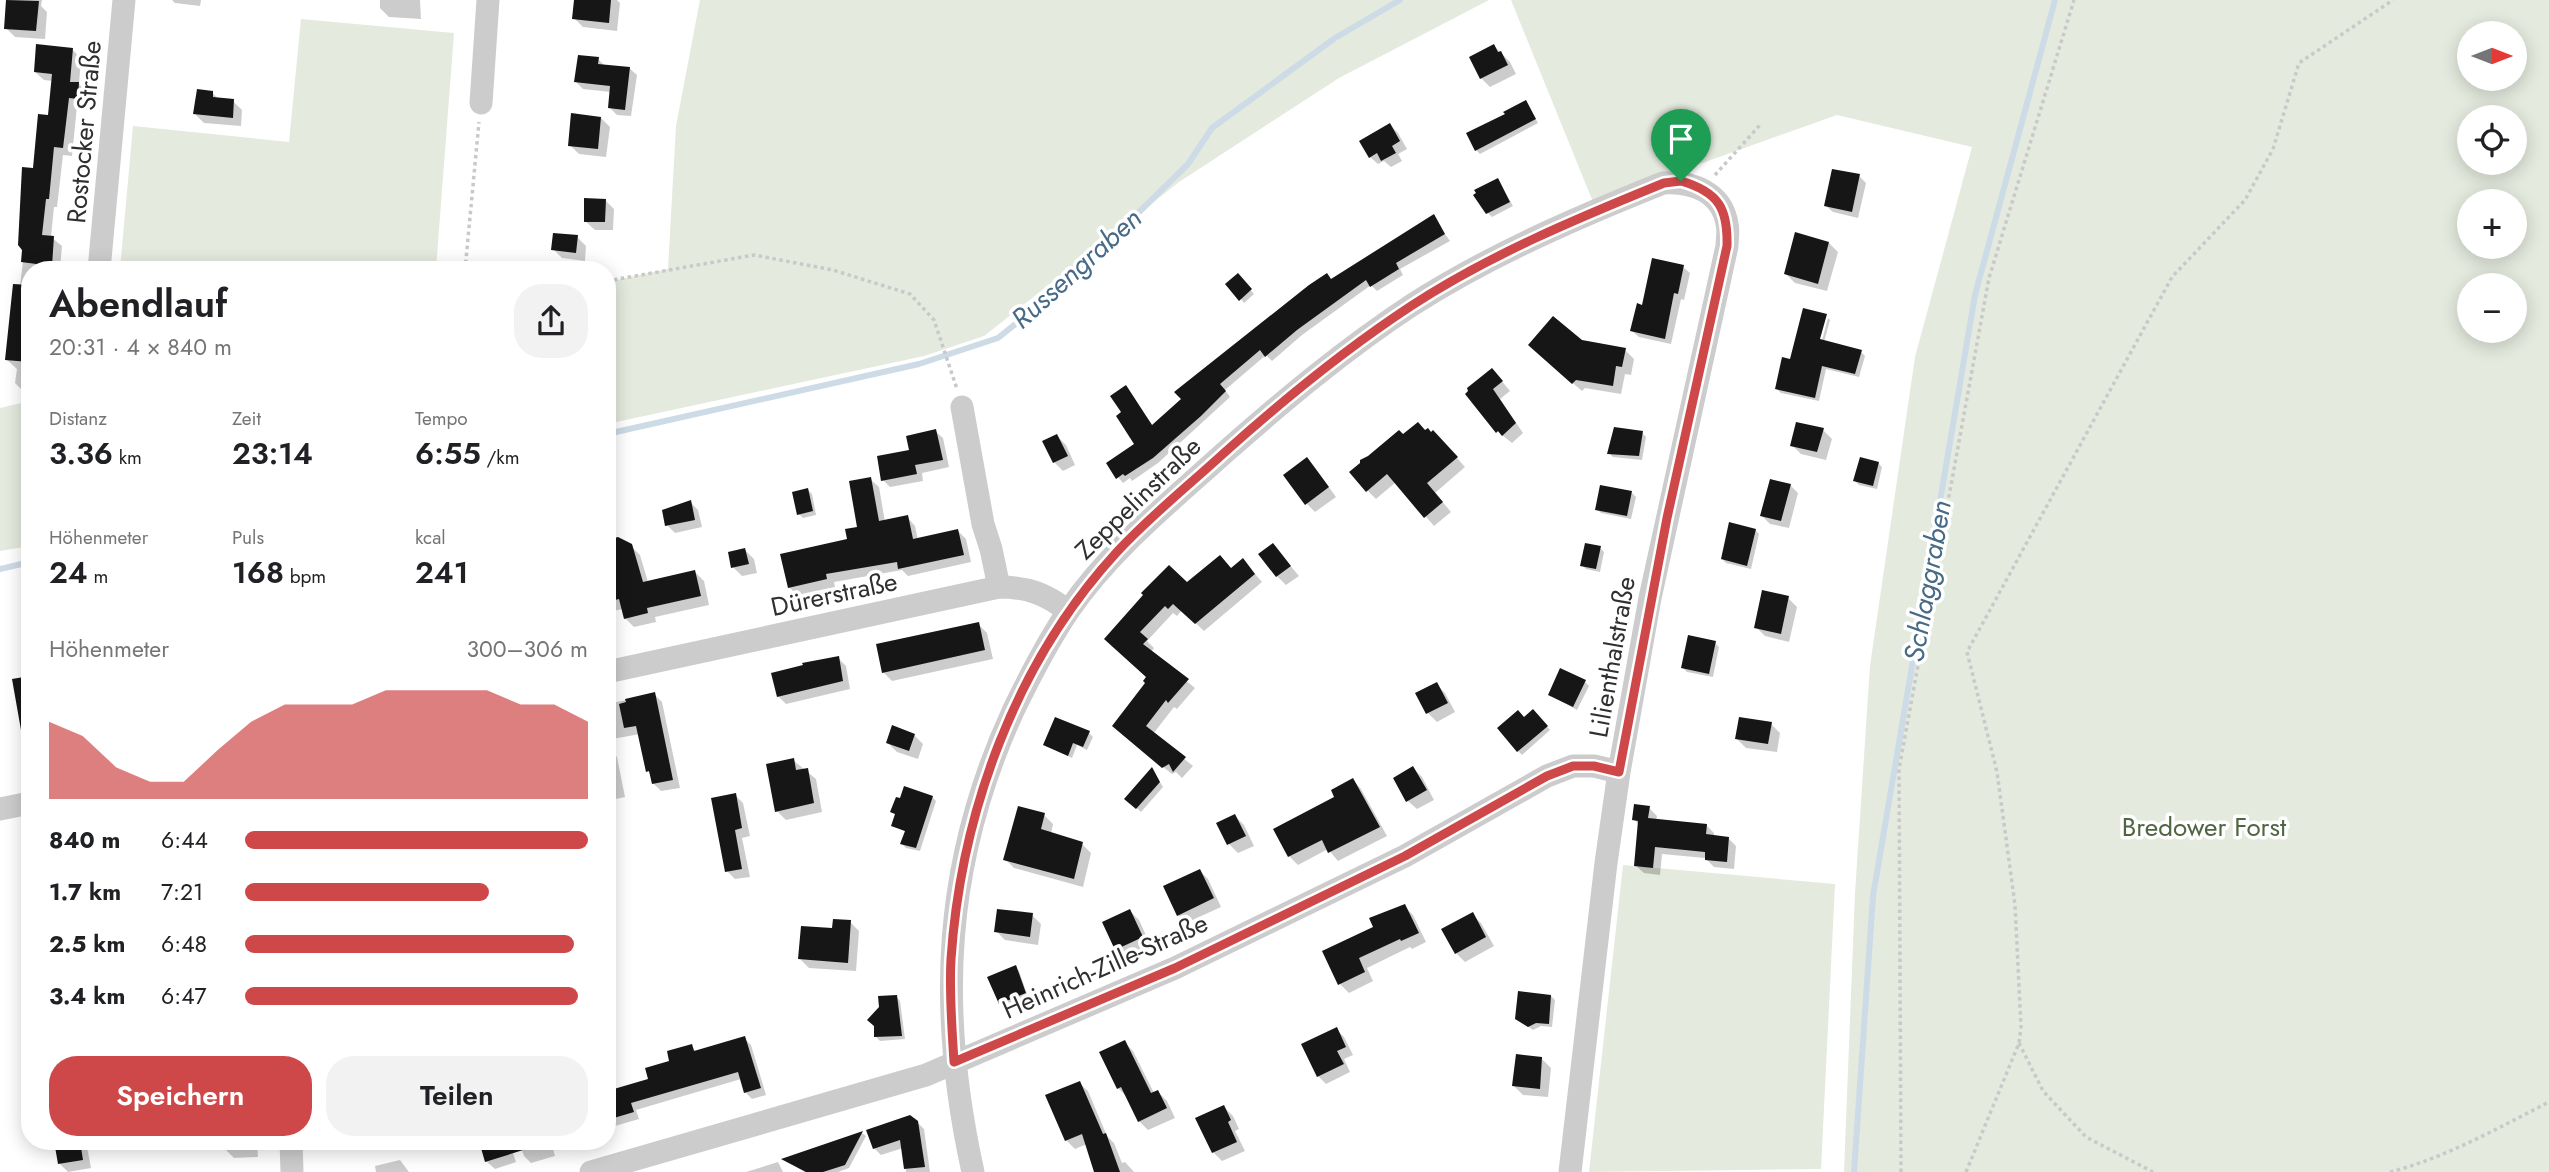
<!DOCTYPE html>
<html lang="de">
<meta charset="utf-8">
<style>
:root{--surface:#fff;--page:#f2f2f2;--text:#202124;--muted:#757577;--accent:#cf4849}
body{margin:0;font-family:Jost,sans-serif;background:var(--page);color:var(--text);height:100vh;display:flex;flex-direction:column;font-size:26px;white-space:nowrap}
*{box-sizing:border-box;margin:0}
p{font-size:23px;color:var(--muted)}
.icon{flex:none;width:38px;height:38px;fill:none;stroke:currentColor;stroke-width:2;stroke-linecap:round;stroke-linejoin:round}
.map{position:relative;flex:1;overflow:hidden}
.details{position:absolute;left:21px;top:261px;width:595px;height:889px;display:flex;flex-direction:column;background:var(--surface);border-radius:28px;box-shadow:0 4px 18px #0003}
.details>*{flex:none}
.needle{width:46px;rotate:90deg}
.controls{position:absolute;left:2457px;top:21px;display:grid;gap:14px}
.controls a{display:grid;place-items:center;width:70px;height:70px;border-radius:50%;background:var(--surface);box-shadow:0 4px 18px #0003;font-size:35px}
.pin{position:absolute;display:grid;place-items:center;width:60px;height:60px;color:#fff;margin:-72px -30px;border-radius:50% 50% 50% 0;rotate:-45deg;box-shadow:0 0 7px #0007}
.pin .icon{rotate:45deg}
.round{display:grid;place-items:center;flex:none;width:74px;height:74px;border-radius:28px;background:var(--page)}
.summary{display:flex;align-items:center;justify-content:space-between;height:119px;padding:0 28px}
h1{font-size:38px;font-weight:600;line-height:52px}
.stats{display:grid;grid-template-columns:repeat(3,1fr);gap:10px;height:119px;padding:7px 28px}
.stats div{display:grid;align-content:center}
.stats b{font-size:30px;font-weight:600}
.stats small{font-size:19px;font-weight:400}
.stats p{font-size:19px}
.chart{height:196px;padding:14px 28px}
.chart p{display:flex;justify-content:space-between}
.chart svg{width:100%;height:126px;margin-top:7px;fill:var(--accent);opacity:.7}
.cta{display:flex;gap:14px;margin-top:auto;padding:14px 28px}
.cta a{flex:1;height:80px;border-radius:28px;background:var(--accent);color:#fff;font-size:28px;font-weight:600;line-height:80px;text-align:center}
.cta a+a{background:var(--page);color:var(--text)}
ul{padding:0 28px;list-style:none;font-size:23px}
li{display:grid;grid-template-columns:112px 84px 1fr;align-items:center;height:52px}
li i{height:18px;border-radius:9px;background:var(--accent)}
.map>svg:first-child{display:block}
.green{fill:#e4eade;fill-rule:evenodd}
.shadow{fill:#0003}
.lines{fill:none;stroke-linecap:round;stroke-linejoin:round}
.stream{stroke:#cddbe7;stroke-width:6}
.building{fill:#161616}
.path{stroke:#c9c9c9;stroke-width:3.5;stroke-dasharray:3.5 3.5;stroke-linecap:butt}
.minor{stroke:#ccc;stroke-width:23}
.route-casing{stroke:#fff;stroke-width:14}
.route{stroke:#cf4849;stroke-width:9}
.labels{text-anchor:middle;stroke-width:7;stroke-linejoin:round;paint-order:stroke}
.street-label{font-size:26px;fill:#2f2f2f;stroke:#fff}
.park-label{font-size:26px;fill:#506542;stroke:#fff}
.water-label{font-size:28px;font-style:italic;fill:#476a86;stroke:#fff}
</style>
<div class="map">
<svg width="2549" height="1172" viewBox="0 0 2549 1172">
<rect width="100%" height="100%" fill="#fff"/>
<!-- green -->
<path class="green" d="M700,0H1489L1339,78L1179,182L984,336L924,356L607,424V282L668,269L676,126Z
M1511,0H2549V1172H1844L1855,893L1870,666L1915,357L1972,147L1837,115L1593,202ZM2469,33H2515V79H2469ZM2469,117H2515V163H2469ZM2469,201H2515V247H2469ZM2469,285H2515V331H2469Z
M301,19L454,33L436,269H120L133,126L289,142Z
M30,401V546L0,551V408Z
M1623,865L1835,884L1821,1169L1589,1172Z"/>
<!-- shadow -->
<path class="shadow" d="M8,0H42L41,6L47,12L45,39L15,37L6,28Z
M172,0H201L200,6L175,3Z
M380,0H420L421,19L389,17L380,8Z
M576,0H617L620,3L617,31L583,27L574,18Z
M1494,46L1510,62L1516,74L1490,87L1481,78Z
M73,50L81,59L79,84L87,93L86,107L77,106L72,156L63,155L57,207H54L51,237L62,246L60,270H30V392H24L15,383L17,369L7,360L20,286L34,170L50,117L53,81L44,80L35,72Z
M598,59L605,66L629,68L637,75L631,116L617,115L610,108L611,92L583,89L576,82Z
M212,93L219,99L233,101L242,110L241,126L204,123L195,114Z
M1526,102L1538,123L1480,154L1476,150Z
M601,118L610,127L606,157L579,154L570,145Z
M1390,125L1398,133L1407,149L1398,154L1402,161L1391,167L1384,161L1378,164L1370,157Z
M1859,176L1866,183L1858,218L1833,212L1826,206Z
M1498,180L1513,206L1492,217L1488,213Z
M605,200L614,209L613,230H595L585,221Z
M1433,217L1450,241L1400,269L1403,275L1377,291L1371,285L1302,335L1272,361L1266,355L1225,390L1230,397L1158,463L1132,481L1130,478L1123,483L1118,477L1137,444L1123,413L1125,387L1153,426L1332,281Z
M577,237L586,246L585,261L562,258L553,249Z
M1829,243L1838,252L1827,291L1795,283L1786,274Z
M1683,267L1690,273L1684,300L1681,299L1671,344L1639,337L1632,331Z
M1237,275L1254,294L1244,303L1241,299Z
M1828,318L1830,320L1824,342L1861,352L1865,356L1859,377L1826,369L1819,401L1781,393L1777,389L1791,361L1816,347L1820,348Z
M1581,342L1625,350L1634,359L1631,375L1625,374L1621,394L1585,388L1582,391L1539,354Z
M1500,379L1510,391L1500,399L1523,433L1512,443L1497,431L1467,394Z
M1823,430L1832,439L1826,460L1801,454L1792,445Z
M935,431L943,438L949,467L922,473L923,481L890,487L883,480Z
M1425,432L1442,441L1465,467L1435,493L1451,512L1434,526L1396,482L1376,499L1367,490Z
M1642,433L1646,437L1642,460L1613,457L1609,453Z
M1057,436L1066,445L1075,465L1063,471L1054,462Z
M1878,463L1882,467L1877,489L1859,485L1855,481Z
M1315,468L1336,497L1315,512L1307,504Z
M870,479L879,487L885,522L907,517L915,526L918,540L958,531L966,539L971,562L908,576L902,570L834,582L835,587L797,595L789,587L849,541L859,529Z
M1790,485L1798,493L1789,528L1770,524L1762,516Z
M808,490L812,494L816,515L803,518L799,514Z
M1632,493L1636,497L1631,519L1601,513L1597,509Z
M690,502L698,510L702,527L675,533L667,525Z
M1755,530L1759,534L1751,569L1726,563L1722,559Z
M607,542L631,546L640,555L648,582L695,572L704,581L709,605L655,617L656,622L634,627L625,618L623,609L607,612Z
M1273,545L1299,576L1286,585L1277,576Z
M1600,548L1604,552L1600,572L1586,569L1582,565Z
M745,550L754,559L757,573L742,576L733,567Z
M1243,560L1262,582L1204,631L1182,610L1177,616L1173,613L1147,641L1154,648L1151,652L1195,688L1177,709L1174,707L1153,734L1193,766L1182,778L1176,772L1172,774L1122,734L1148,677L1114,646L1187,584L1232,570Z
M1788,598L1797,607L1789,642L1765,636L1756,627Z
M978,624L987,633L993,659L892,681L883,672Z
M1715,643L1719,647L1713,677L1687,672L1683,668Z
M838,658L846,666L850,689L786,704L778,696Z
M1585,682L1589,686L1577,710L1550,695Z
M1436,684L1445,693L1455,712L1437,722L1428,713Z
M654,694L662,702L680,788L661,791L653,783L652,775L648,771L640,734L607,740V704Z
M1533,711L1550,730L1522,755L1518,751L1524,719Z
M1771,724L1780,733L1777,752L1746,748L1737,739Z
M1089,733L1093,737L1087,750L1077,745L1072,758L1045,745Z
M914,735L923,744L918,759L897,752L888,743Z
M607,748L617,757L625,797L607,801Z
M793,760L816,779L822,812L786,820L777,811Z
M1413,768L1422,777L1434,800L1417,809L1408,801Z
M1152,769L1163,787L1141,812L1127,799Z
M1353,780L1361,789L1387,836L1338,861L1328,849L1298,865L1289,856Z
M735,795L743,803L750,836L742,838L750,877L735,879L727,871Z
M932,797L936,801L920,851L906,848L902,844L906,832L893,825L896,815L892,812Z
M1649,808L1657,816L1656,821L1706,825L1714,833V837L1728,838L1736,846L1734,869L1714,867L1705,858L1662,854L1660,875L1644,873L1636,866L1639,825L1634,819Z
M1044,815L1053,824L1051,834L1082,844L1091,853L1083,887L1014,868L1005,859Z
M1235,816L1244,825L1254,846L1238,853L1229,844L1219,824Z
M1200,871L1208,879L1221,907L1186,923L1178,915Z
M1404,906L1413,915L1426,942L1412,949L1410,947L1367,968L1373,981L1349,993L1340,984L1375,928L1371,918Z
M1130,911L1139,920L1151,946L1125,958L1116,949Z
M1472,914L1481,923L1494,946L1465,962L1456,953Z
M1032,915L1041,924L1038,945L1005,940L996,931Z
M850,922L859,931L856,971L809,968L800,959L834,930Z
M1015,967L1019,971L1028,997L1004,1007L1000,1003Z
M1551,996L1555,1000L1552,1027L1541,1026L1533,1030L1517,1019Z
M896,997L900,1001L905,1039L880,1041L876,1037L880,1008Z
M1336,1029L1344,1037L1353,1055L1344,1059L1350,1072L1326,1084L1318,1076Z
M744,1038L751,1045L766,1095L752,1099L745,1092L741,1079L636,1110L639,1119L615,1126L607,1120V1092L650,1080L691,1046L697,1052Z
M1124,1042L1133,1051L1154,1093L1158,1092L1167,1101L1175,1118L1148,1130L1139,1121L1128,1098L1118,1088Z
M1542,1059L1551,1068L1548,1097L1523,1095L1514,1086Z
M1079,1083L1088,1091L1107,1136L1114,1143L1122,1163L1125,1162L1134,1172H1096L1087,1144L1075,1149L1066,1140Z
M1224,1107L1233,1116L1239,1129L1235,1131L1245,1151L1222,1161L1213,1152Z
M917,1122L924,1129L930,1172H906L903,1148L881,1155L874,1148Z
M862,1133L866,1136L849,1168L838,1172H805L784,1160Z
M61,1141H81L87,1147L91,1168L68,1172L60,1164Z
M224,1141H257L258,1157L234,1158L225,1149Z
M481,1141H509L516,1162L495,1169L486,1161Z
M519,1141H578V1143L556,1149L552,1145L555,1156L531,1163L524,1156Z
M400,1160L409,1172H376L375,1166Z
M778,1162L783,1172H746Z"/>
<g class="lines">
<!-- stream -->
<path class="stream" d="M607,434L919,364L998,338L1070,280L1188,164L1212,128L1335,38L1400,0
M0,569L30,562
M1854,1172L1873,896L1975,295L2055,0"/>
</g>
<!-- building -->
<path class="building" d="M6,0L39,1L36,31L4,29Z
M574,0H611L609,23L572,19Z
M36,44L73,48L70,82H79L78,99L69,98L63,148L54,147L49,199H46L42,235L54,236L52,266L21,262L22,250L18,245L22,167L33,168L38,114L48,115L52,74L34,72Z
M1494,44L1498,52L1501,51L1508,65L1480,79L1469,57Z
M578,55L599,57L598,64L630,67L625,110L608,108L610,86L574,82Z
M197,89L213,91V97L234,99L233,118L193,114Z
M1526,100L1536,119L1475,151L1466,133L1505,114L1503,112Z
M571,113L601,117L598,149L568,146Z
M1390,123L1400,141L1392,146L1396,153L1381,161L1377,153L1369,158L1359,141Z
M1832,169L1860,174L1852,212L1824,206Z
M1498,178L1510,202L1486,214L1473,195L1476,193L1474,190Z
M584,198L606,199L605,222H584Z
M1434,214L1445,234L1396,263L1399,269L1370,287L1366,280L1297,330L1265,357L1260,350L1220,384L1226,391L1201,416L1153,458L1125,476L1123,474L1116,479L1106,463L1134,444L1116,416L1121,412L1110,396L1126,385L1152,425L1181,399L1174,392L1309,285L1327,273L1331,279Z
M1795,232L1829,242L1818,284L1784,274Z
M553,233L578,235L576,253L551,250Z
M1652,258L1684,265L1678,294L1674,293L1665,339L1630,331L1637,303L1642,305Z
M1238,273L1252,289L1239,301L1225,284Z
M13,284L30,285V362L5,360Z
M1803,308L1827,314L1820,339L1862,350L1855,374L1822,366L1815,398L1775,389L1782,357L1790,359Z
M1553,316L1582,340L1626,348L1622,367L1616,366L1613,386L1576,380L1572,384L1528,345Z
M1492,368L1503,381L1493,389L1516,423L1502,436L1498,431L1496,433L1465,394L1468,391L1467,388Z
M1418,422L1425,430L1428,428L1431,432L1433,430L1458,457L1427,483L1443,502L1424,518L1387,474L1366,492L1349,472L1360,463V460L1368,456L1399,430L1403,434Z
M1796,422L1824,428L1817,452L1790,446Z
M1614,427L1643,431L1639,456L1607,454Z
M936,429L943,460L915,465L917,474L881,481L877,456L909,450L906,436Z
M1057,434L1068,456L1053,463L1042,441Z
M1307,457L1329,487L1305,505L1283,475Z
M1860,457L1879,462L1873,486L1853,481Z
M871,477L879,521L908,515L913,539L958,529L964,555L898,569L897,562L826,574L827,579L788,588L780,554L847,539L845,529L857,527L849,481Z
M1770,479L1791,484L1781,521L1760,516Z
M1600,485L1632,491L1627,516L1595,510Z
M808,488L813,511L797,515L792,492Z
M691,500L695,520L665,526L662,510Z
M1729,522L1756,529L1747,566L1721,559Z
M618,537L632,544L643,582L695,570L701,596L647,608L648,613L624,619L619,599L607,602V540Z
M1273,543L1291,566L1276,577L1258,554Z
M1585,543L1601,546L1596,569L1580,566Z
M745,548L749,564L731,568L728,552Z
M1220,555L1231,568L1243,558L1255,574L1195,624L1173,604L1168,609L1165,606L1140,632L1148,639L1143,644L1189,679L1168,703L1166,700L1146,726L1186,757L1173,772L1169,764L1162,768L1112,726L1145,683L1143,681L1146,677L1104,639L1143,595L1141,593L1169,565L1187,582Z
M1762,590L1789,596L1781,634L1754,628Z
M979,622L985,650L882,673L876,644Z
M1688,635L1716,641L1709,674L1681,668Z
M839,656L843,681L777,697L771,673L803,665L802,663Z
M1560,668L1586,680L1573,707L1548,695Z
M30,676V729L21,730L12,679Z
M1437,682L1448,703L1426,714L1415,693Z
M655,692L673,780L652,784L649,771L646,772L636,726L624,728L619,704L626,702L625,699Z
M1533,709L1548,726L1517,752L1497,728L1518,710L1524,717Z
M1055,717L1090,731L1083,747L1073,743L1068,756L1043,745Z
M1739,717L1772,722L1768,744L1735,739Z
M892,725L915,734L909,751L886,743Z
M794,758L796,770L808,768L814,803L775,812L766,764Z
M1413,766L1427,790L1406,802L1393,778Z
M1152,767L1160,782L1136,809L1124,799Z
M1353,778L1380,827L1328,853L1322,840L1288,857L1273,829L1334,797L1331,790Z
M904,786L933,796L916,848L900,844L905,831L891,826L895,814L890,812L896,797L900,798Z
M736,793L742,828L735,830L742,869L725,872L711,798Z
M1634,804L1650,806L1648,818L1707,824L1706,834L1729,837L1727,862L1705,860V852L1655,847L1653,868L1634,866L1638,821L1632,820Z
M1018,806L1045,813L1041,829L1083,842L1074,879L1003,860Z
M1235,814L1246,836L1227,845L1216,823Z
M1200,869L1214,898L1177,916L1163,886Z
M1405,904L1419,933L1401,941L1400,939L1359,958L1365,972L1338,985L1322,951L1373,927L1369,918Z
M997,909L1033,913L1030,937L994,932Z
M1130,909L1143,937L1115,950L1102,922Z
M1473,912L1486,937L1455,954L1441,929Z
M833,919L851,920L848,963L798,959L801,926L832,928Z
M1016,965L1026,993L999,1004L987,977Z
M1518,991L1551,995L1549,1024L1536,1023L1528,1027L1515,1019Z
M897,995L902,1036L874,1037V1026L867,1020L879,1007L878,996Z
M1337,1027L1346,1047L1337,1051L1344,1064L1317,1077L1301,1044Z
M745,1036L761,1088L744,1093L738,1072L631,1103L634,1112L607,1120V1091L648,1079L645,1068L669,1061L667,1051L692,1044L694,1051Z
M1125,1040L1151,1093L1158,1090L1167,1108L1138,1122L1121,1087L1117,1089L1099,1052Z
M1516,1054L1542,1057L1540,1089L1512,1086Z
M1080,1081L1103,1134L1106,1133L1120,1172H1094L1082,1134L1065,1141L1045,1095Z
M1224,1105L1231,1120L1228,1122L1237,1142L1212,1153L1195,1118Z
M910,1115L918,1121L925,1167L904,1169L900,1140L873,1149L866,1130Z
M863,1131L845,1165L823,1172H806L781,1159Z
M54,1141H80L83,1160L58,1164Z
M479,1141H539V1145L485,1162Z"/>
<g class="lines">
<!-- path -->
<path class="path" d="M1715,175L1760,125
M465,270L479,122
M607,281L754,255L833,270L910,294L934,320L957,389
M2019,1043L2043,1091L2086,1137L2153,1172
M1901,1172L1899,769L1989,278L2074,0
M1966,1172L2019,1043L2021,1027L2015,905L1997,772L1967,652L2172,277L2245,200L2273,149L2299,63L2393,0
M2390,1172C2445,1158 2498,1128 2549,1102"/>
<!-- minor -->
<path class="minor" d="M481,103L488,0
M99,270L124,0
M962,407L983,524L991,549L999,587
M607,672L999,587C1028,587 1046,594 1068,611
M0,809L30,803
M291,1141L292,1172
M591,1172L926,1075L1175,968L1405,856L1547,776L1573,766H1594L1619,772
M973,1172C937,1009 943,862 1014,709C1030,676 1048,641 1069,610C1111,549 1169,503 1223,454C1283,401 1345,349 1412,305C1490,255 1578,217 1663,183C1692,181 1722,192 1727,224C1729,231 1727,239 1727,246L1650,598L1619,772L1606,863L1570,1172"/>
</g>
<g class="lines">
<defs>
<path id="route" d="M1681,181C1719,192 1728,209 1727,246L1667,518L1619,772L1594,766H1573L1547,776L1405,856L1175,968L954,1062C952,1028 949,993 951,959C961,812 1016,662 1116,553C1149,517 1188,486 1224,453C1283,400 1344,350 1411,306C1489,255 1578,218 1664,183Z"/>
</defs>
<!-- route casing -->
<use href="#route" class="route-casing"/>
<!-- route -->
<use href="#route" class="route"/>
</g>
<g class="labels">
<!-- street labels -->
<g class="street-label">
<text transform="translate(84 132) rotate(-85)" y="9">Rostocker Straße</text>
<text transform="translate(1138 498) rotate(-44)" y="9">Zeppelinstraße</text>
<text transform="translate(834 594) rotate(-12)" y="9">Dürerstraße</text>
<text transform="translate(1612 657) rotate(-80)" y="9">Lilienthalstraße</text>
<text transform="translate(1105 966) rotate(-24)" y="9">Heinrich-Zille-Straße</text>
</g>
<!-- park labels -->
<g class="park-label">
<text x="2204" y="836">Bredower Forst</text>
</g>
<!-- water labels -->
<g class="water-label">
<text transform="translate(1076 268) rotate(-42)" y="10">Russengraben</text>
<text transform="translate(1927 581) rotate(-80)" y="10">Schlaggraben</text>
</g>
</g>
</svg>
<div class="controls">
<a><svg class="needle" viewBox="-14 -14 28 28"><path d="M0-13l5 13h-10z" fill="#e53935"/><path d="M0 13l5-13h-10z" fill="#757577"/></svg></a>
<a><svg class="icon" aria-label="locate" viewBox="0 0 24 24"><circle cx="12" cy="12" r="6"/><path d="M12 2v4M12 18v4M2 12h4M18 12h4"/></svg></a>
<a>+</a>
<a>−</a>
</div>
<div class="pin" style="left:1681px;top:181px;background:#1e9e55"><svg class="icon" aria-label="arrive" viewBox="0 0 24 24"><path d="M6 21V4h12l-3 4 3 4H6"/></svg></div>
<section class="details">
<div class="summary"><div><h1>Abendlauf</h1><p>20:31 · 4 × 840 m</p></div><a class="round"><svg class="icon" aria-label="share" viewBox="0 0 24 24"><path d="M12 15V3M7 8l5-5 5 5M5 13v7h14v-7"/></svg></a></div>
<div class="stats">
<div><p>Distanz</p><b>3.36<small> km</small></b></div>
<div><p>Zeit</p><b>23:14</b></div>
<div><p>Tempo</p><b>6:55<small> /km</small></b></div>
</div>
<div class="stats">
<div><p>Höhenmeter</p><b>24<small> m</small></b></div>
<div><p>Puls</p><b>168<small> bpm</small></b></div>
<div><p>kcal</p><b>241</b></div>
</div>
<div class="chart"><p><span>Höhenmeter</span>300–306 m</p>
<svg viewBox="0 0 160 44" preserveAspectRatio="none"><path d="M0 44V17L10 22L20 33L30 38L40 38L50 27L60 17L70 11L80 11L90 11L100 6L110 6L120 6L130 6L140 11L150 11L160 17V44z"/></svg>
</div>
<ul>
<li><b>840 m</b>6:44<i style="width:100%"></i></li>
<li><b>1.7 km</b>7:21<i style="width:71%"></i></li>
<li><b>2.5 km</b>6:48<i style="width:96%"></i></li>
<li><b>3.4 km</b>6:47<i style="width:97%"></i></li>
</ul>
<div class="cta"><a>Speichern</a><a>Teilen</a></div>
</section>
</div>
